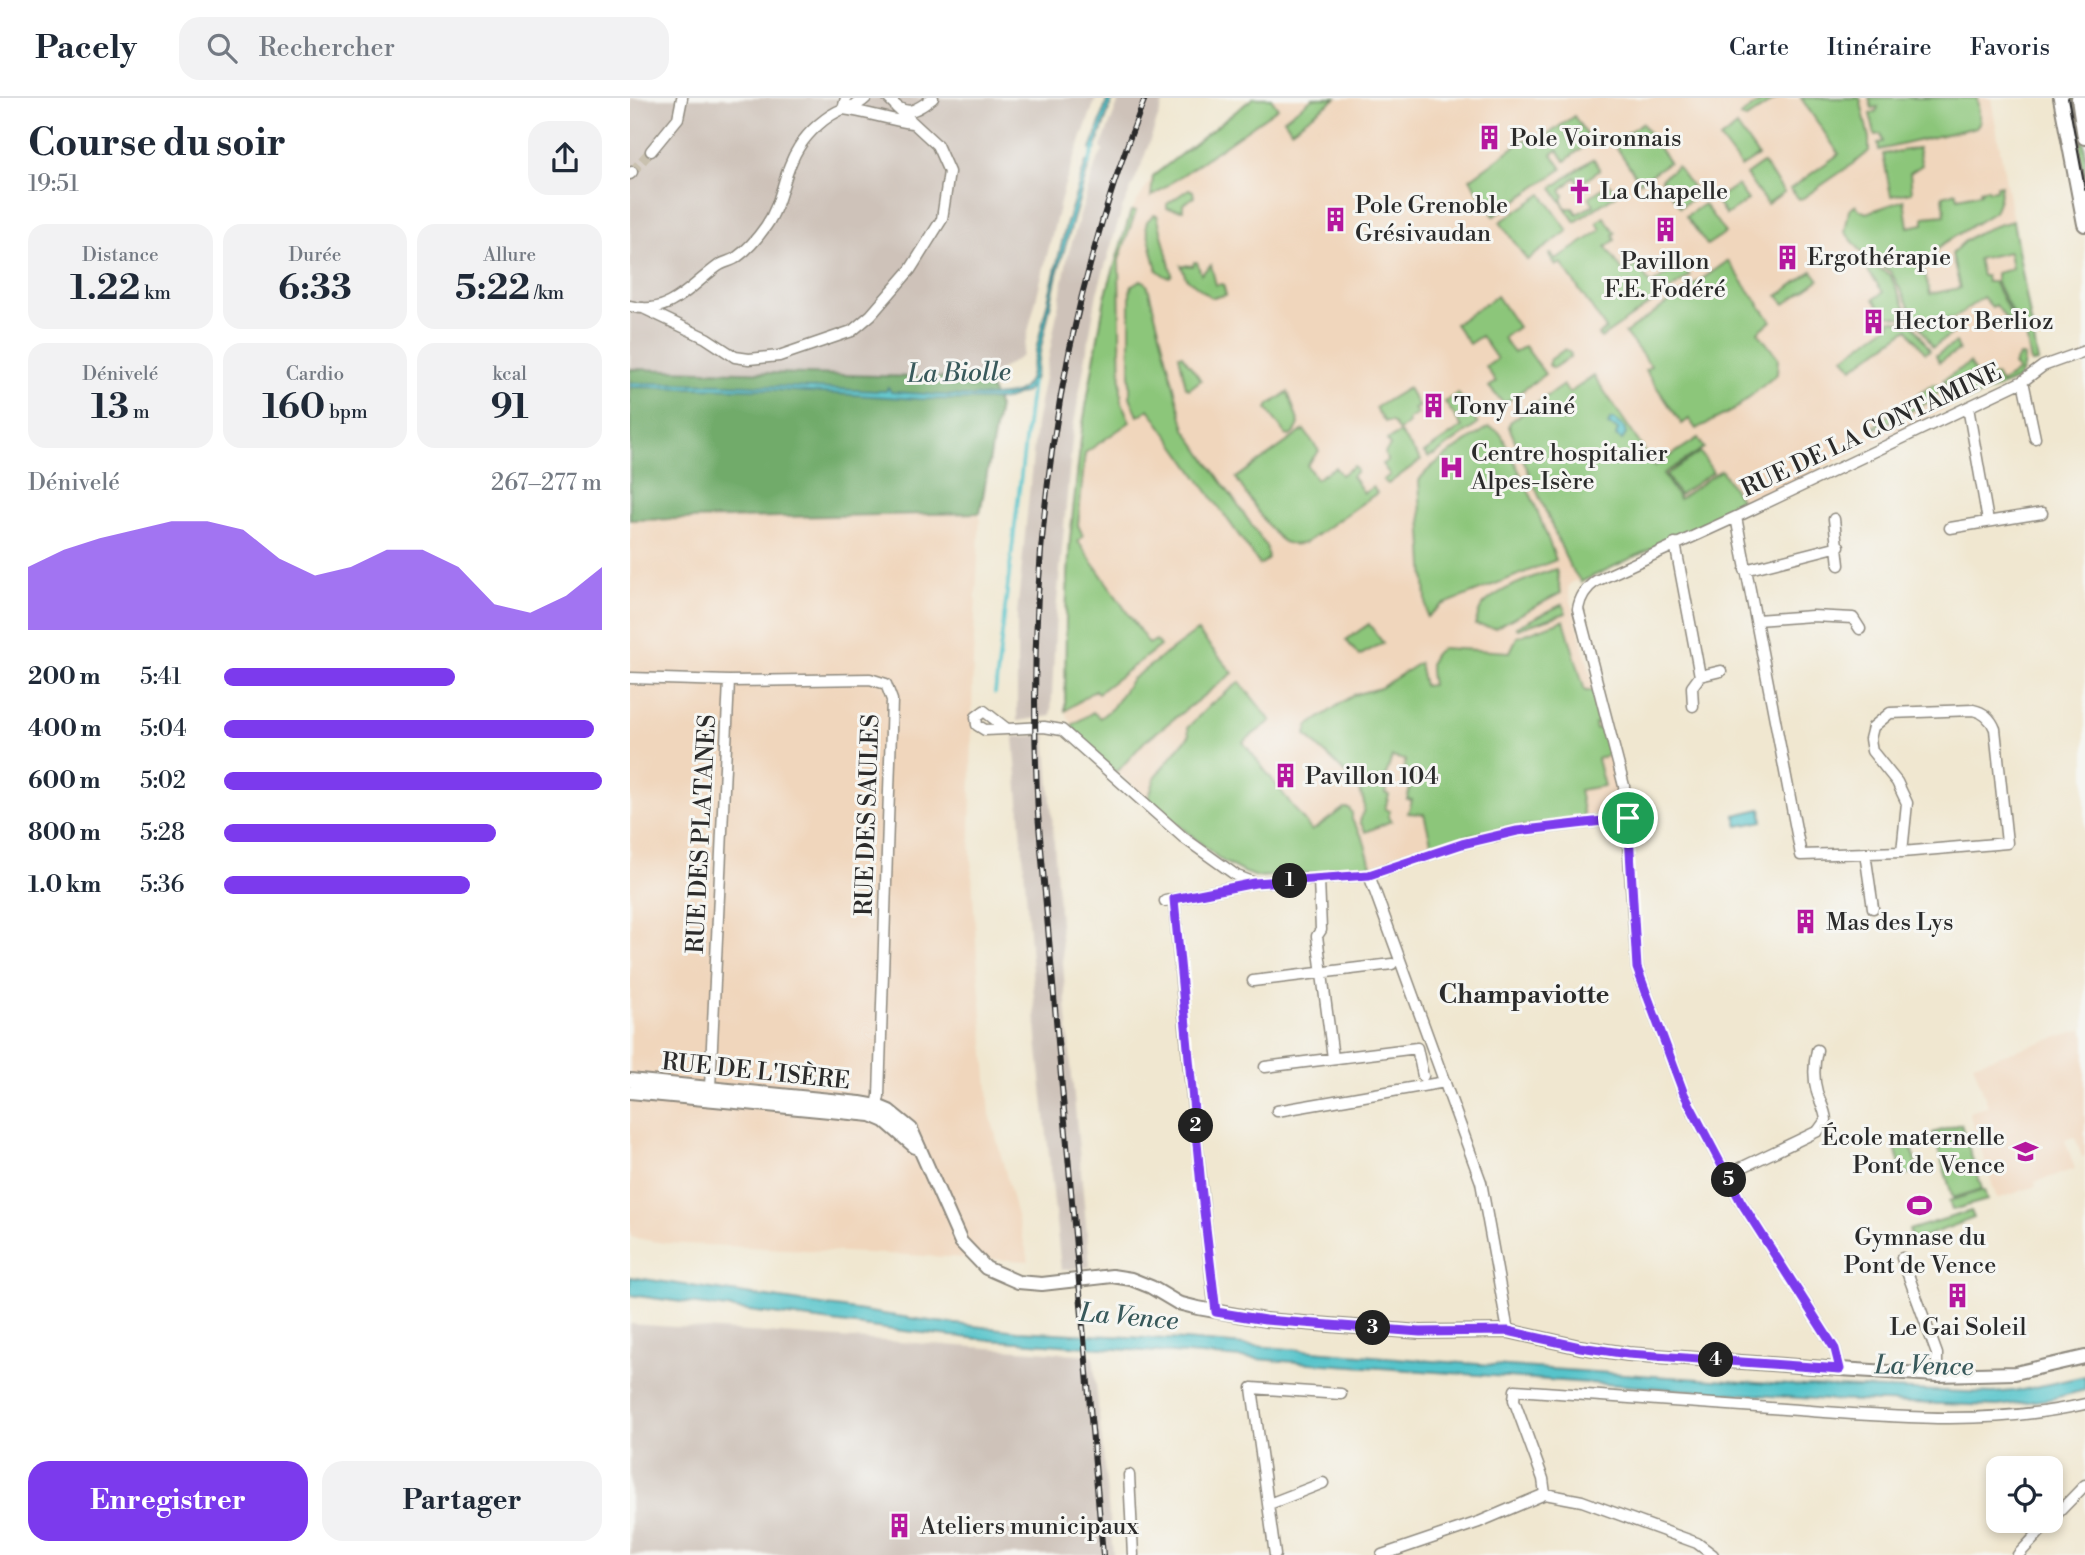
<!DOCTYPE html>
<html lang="fr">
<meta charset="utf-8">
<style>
:root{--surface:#fff;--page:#f2f2f3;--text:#1f2937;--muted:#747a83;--line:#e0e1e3;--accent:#7c3aed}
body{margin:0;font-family:"Libre Bodoni",serif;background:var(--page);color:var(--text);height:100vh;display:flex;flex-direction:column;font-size:26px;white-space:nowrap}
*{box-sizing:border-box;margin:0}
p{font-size:23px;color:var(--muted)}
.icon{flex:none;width:38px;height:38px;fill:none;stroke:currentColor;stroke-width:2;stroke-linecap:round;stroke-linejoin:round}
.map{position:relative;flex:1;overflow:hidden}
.details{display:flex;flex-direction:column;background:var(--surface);width:630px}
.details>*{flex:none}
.fabs{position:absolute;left:1356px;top:1358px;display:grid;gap:14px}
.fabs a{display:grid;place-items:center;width:77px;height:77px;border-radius:14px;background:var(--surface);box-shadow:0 4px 10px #0003;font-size:35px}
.pin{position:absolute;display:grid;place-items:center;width:60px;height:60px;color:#fff;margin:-30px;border:4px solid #fff;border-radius:50%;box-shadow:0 2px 7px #0007}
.km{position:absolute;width:35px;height:35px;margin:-18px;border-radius:50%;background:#222;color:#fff;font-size:19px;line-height:35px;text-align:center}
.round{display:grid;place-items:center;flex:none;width:74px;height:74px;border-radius:21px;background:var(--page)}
.overview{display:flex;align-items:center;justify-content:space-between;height:119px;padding:0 28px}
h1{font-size:38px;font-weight:700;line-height:52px}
.stats{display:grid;grid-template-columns:repeat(3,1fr);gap:10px;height:119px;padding:7px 28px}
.stats div{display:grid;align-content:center;border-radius:18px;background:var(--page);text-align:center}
.stats b{font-size:35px;font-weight:700}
.stats small{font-size:19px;font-weight:400}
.stats p{font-size:19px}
.chart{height:196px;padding:14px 28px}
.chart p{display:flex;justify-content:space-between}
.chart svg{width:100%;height:126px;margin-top:7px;fill:var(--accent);opacity:.7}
.action{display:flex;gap:14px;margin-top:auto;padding:14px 28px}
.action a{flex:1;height:80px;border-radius:21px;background:var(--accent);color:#fff;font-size:28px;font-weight:700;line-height:80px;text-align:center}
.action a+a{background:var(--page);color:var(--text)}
ul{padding:0 28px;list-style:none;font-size:23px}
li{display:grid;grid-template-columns:112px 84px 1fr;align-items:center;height:52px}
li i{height:18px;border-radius:9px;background:var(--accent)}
header{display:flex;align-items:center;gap:42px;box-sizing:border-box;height:98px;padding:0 35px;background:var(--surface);border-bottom:2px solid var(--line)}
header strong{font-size:33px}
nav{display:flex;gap:38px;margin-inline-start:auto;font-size:24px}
.search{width:490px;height:63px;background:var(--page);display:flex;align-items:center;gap:18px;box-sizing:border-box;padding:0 24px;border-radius:21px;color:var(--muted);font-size:26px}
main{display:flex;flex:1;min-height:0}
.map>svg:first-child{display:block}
.built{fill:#f0d6bc}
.industrial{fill:#cec2b9}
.green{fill:#8cc67a;stroke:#5c7852;stroke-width:2}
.forest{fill:#71ab6a;stroke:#4e6b4a;stroke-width:2}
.water{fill:#56c4cb;stroke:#40787b;stroke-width:2}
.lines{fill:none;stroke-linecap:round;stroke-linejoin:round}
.stream{stroke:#56c4cb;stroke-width:3.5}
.minor-tunnel{stroke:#c9c1af;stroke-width:10;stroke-dasharray:10 5;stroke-linecap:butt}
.minor-casing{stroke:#8e897e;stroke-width:13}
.tertiary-casing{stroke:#8e897e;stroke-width:16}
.secondary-casing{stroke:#8e897e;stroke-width:18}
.minor{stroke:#fff;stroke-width:10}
.tertiary{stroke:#fff;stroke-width:12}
.secondary{stroke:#fff;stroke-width:14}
.tram{stroke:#2b2b2b;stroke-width:2}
.rail-casing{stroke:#2b2b2b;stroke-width:6}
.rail{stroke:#f6f6f2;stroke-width:3.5;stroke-dasharray:10;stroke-linecap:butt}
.route-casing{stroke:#fff;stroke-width:14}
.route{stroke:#7c3aed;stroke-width:9}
.labels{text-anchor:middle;stroke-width:6;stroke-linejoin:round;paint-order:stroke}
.poi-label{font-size:24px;fill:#2b2b2b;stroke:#f6f6f2;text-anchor:start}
.street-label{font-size:24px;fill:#2b2b2b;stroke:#f6f6f2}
.water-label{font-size:26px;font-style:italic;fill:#38595b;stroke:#f6f6f2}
.neighbourhood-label{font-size:26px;font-weight:bold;fill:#2b2b2b;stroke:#f6f6f2}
</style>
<header>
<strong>Pacely</strong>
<div class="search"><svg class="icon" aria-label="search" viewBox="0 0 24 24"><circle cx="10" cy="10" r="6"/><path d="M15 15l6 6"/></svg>Rechercher</div>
<nav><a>Carte</a><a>Itinéraire</a><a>Favoris</a></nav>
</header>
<main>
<section class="details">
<div class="overview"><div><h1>Course du soir</h1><p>19:51</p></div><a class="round"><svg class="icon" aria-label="share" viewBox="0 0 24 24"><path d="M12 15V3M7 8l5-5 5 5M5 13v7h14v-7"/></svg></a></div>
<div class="stats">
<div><p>Distance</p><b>1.22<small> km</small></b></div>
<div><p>Durée</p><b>6:33</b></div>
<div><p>Allure</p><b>5:22<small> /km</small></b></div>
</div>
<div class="stats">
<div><p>Dénivelé</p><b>13<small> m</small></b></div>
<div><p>Cardio</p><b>160<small> bpm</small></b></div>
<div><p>kcal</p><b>91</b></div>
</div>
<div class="chart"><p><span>Dénivelé</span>267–277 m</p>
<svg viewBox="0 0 160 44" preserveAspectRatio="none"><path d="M0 44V22L10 16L20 12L30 9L40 6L50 6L60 9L70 19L80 25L90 22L100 16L110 16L120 22L130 35L140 38L150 32L160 22V44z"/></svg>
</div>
<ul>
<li><b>200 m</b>5:41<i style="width:61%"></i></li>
<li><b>400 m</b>5:04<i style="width:98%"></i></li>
<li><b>600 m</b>5:02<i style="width:100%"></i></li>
<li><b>800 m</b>5:28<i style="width:72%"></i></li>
<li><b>1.0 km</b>5:36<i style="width:65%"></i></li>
</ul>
<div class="action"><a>Enregistrer</a><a>Partager</a></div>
</section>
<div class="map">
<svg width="1455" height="1457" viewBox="0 0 1455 1457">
<rect width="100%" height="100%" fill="#f6f6f2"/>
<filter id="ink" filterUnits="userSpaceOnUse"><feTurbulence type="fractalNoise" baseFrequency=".0143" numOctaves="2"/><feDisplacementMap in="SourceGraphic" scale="14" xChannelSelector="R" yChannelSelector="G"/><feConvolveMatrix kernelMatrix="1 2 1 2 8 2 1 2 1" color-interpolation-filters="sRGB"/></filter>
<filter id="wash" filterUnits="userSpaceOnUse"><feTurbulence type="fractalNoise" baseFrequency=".00686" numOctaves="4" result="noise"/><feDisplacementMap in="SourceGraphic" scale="28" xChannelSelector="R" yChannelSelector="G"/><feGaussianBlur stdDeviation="1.57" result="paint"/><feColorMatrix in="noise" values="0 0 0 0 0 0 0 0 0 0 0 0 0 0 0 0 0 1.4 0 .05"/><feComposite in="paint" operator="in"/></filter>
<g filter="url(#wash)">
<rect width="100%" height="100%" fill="#f0e7d0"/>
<!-- built -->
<path class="built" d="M623,0H1361L1408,264L1394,267L1393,275L1387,282L1321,309L951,484L944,483L939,487L938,491L985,665L990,694L991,716L971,721L882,729L837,738L730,771L627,779L611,773L573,748L450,642L435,613V578L440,441L452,332L475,199L501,113L523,78Z
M350,415L343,562L340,741L346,846L360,1016L399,1163L34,1145L0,1139V422Z
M1453,931L1455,939V1058L1452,1059L1445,1039L1435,1042L1445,1071L1405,1084L1406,1088L1367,1101L1339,1014L1358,1008L1343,966Z"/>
<!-- industrial -->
<path class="industrial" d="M0,0H466L434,89L392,258L356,281L0,271Z
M490,0H535L511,68L492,111L467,195L443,331L426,515L421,618L387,623V516L406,326L438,157L466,65L473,53L471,49Z
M416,637L439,946L460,1169L431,1172L408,952L384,639Z
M0,1226L463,1257L483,1457H0Z"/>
<!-- green -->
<path class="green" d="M623,0H641L648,10L521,99L523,78Z
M683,0H706L661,32L654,21Z
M1136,0H1147L1116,21L1110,18Z
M1171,0H1230L1239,40V53L1231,60L1173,100L1169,101L1160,91L1209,56Z
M1239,0H1347L1350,24L1346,29L1249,52L1248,45L1253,44L1251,36L1245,37L1240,16L1246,14L1248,9L1242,10Z
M1434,0H1446L1455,53V107Z
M944,18L961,43L935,63L928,52L922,56L932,71L864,118L840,81L895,41L898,44L906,38L909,44L914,45L919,42L916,38Z
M1012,25L1039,64L1010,84L983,44Z
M1107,28L1128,58L1111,69L1090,41Z
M1288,50L1292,67L1280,75L1282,94L1261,98L1253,56Z
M964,61L970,72L950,86L945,79L931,92L934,97L932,104L936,110H943L947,116L964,107L959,99L979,86L987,96L945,124L922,90L961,62Z
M1133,65L1154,94L1137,106L1116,77Z
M1047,68L1068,97L1050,109L1031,81Z
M1107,87L1118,102L1096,117L1085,102Z
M1371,87L1369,101L1364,114L1313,146L1293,167L1300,196L1330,190L1322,156C1338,136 1358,129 1383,123L1408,264L1401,265L1393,220L1385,221L1366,183V175L1382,171L1379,154L1348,161L1352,178H1356L1357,184H1364L1383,221H1376L1366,207L1362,209L1353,199L1324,220L1288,225L1261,174L1235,158L1215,134L1219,112L1226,107L1230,112L1236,115L1274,102L1278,129L1294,126V119L1315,117L1313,98L1326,94L1328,100L1351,95L1350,92L1358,90L1359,93L1366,92V88Z
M559,91L563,93L564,99L553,106V112L537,110V106Z
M912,96L938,133L897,162L870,124Z
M1074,106L1095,135L1077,147L1056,118Z
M501,113H506L489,162L491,303L500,324L455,355L448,427L453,438L448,443L519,546L526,542L530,548L468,595L465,592L435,613L436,516L440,441L452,332L475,199Z
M524,117H527L542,176L540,179L535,178L527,172L516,128L517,123Z
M974,119L985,135L983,137L985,142L976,149L994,175L1007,167L1021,187L1050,167L1060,178L971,240L968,237L976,231L931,165L926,168L919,157L921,156L926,162L971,132L967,124Z
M1098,163L1141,223L1128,234L1148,260L1147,276L1104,312L1066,331L1059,321L1052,326L1015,272L1021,268L995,235Z
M564,164H567L571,176L581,167L586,187L593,186L596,197L582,200L556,180L551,167L563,168Z
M1240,165L1260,177L1280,219L1274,220L1255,217L1244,201L1253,194L1236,170V167Z
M1182,173L1189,182L1155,206L1148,198Z
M511,182L515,184L518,189L555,331L636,448L638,461L630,467L519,311L508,318L500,299V194L502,187Z
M867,198L888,229L873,240L884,255L895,248L915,276L874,306L859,289L866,284L856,269L867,261L851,238L839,246L825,226Z
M1259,222L1282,225L1300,252L1295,255L1278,231L1222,270L1214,259L1261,226Z
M1319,223L1326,233L1303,249L1290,229Z
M1326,245L1329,252L1309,264L1306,257Z
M935,251L941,256L940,259L923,270L919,267L920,262Z
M549,257H552L571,282L559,291L556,289Z
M1389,258H1394C1394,268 1393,274 1387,282L1333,304L1330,298L1325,299L1313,282L1340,265L1347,278L1351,280L1366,277L1371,285L1388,273L1384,267Z
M964,278L1025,368L1068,340L1074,350L1033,376L1049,401L1091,372L1114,407L951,484L939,467L879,329L880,324L933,287L939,295Z
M1303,286L1308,287L1309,293L1303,302L1245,331L1244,329L1249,324Z
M778,290L789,309L784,311L788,316L778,322L779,325L769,333L762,324H755L745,310Z
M658,294L669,326L665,334L660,338L656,337L637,311L639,307Z
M828,295L848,326L806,356L798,359L794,355L832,329L815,304Z
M859,329L868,333L872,338L903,402L926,462L812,507L797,519L789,383C796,368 844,339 859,329Z
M674,332L689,353L677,367L686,381L705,369L711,377L724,368L727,373L722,378L734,395L743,389L747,395L675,445C667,447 661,448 654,444C639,435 617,396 606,380Z
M770,335L791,362L758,386L753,382L760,377L752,366L757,363L755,355L760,348L757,342Z
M1070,354L1083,374L1049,397L1036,377Z
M926,471L931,495L865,530L845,527C847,522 848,515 851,510C862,493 907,477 926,471Z
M933,506L936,515L888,531L886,529Z
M934,522L955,593H966L974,624L965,626L966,631L975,629L982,655L967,661L974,688L949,692L955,724L882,729L837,738L802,748L794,716L778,715L782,702L777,701L783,679L774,677L775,662L762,659L754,683L759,685L755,695L759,697L755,711L760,713L758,719L761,723L736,734L730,724C731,719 734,713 734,708C735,686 690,653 676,637L678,628L723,597L750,590L789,565L794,588L802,587C799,571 797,559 812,550L880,554L887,539Z
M739,526L753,545L729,558L716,542Z
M567,533L603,575L514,644L488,673H483L450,642L442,627L463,614L470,620L482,610L502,581Z
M610,584L641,623L613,644L682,733L714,710H719L722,715V722L733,740L741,767L717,773L627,779L611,773L592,763L518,702L526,677L559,638L558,629L581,606Z
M1331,1026L1352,1091L1323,1100L1303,1035Z
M1279,1043L1288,1073L1273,1077L1264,1046Z
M1354,1092L1357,1102L1322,1112L1319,1103Z
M1341,1113L1344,1120L1283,1143L1279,1132Z"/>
<!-- forest -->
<path class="forest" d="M0,271L356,281L369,309L350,415L0,422Z"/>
<!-- water -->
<path class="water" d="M478,0H483L465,52H461Z
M456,64H460L427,176L404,281L396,294L373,302L288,301L131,291L0,289V285L95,286L246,293H256L258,289L261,294C286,295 369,303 388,294C393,291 396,287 399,282L436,128Z
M983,321L994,329L996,336L992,342L986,338L988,331L978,327L980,322Z
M1131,711L1133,723L1108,728L1105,717Z
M0,1179L307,1224L388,1233L554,1242L802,1263L1174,1288L1363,1295L1392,1292L1455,1278V1292L1420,1301L1368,1308L1198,1302L360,1242L255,1231L0,1197Z"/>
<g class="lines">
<!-- stream -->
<path class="stream" d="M458,67L465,48
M365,595L402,284"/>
</g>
</g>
<g filter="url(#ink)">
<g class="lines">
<!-- minor-tunnel -->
<path class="minor-tunnel" d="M2,74L21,53"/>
<defs>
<path id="minor" d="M216,0L213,11C237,14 259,22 282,25
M258,0C276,20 284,14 303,0
M21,53L48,20L52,0
M0,76L2,74
M0,208C39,219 60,188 88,168C94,164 102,163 107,159C117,152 129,138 136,128C153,104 153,73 169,49C178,34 197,17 213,11C223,7 228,8 236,0
M13,210L76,240L105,259L119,261L149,258L222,233L241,217L280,172L312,121L319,74L307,47L266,9
M1393,283L1405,340
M1338,309L1358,423
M1106,419L1171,757L1272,754L1377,745L1365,631C1361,621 1353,614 1343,612L1260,615L1243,629L1240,641L1242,653L1267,684L1277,705L1272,754
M1204,421L1209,467
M1320,430L1412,415
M1045,445L1070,578
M1115,472L1209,448
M1126,522L1182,518L1223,520L1230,531
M0,580L99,583L240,581L256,586L262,602L249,998L247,1008
M1063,608L1062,589L1070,578L1091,573
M377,631L355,632L347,627L346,619L354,613L377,631L414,629L432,632L554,740L607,778L625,785L739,777L832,746L887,733L998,720
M1235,755L1243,810
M739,777L851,1084L878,1233
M689,781L691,832L687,838L703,960
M544,801L558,961L585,1214
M535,803L624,785
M623,883L762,866
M635,969L787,950L793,978
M80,990L99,583
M647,1013L815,984
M1096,1077L1188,1033L1196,1022C1195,1011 1190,1004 1187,994C1183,980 1184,965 1187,952
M1272,1160L1307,1256V1277
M1210,1271L1205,1251L1111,1104L1054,996L1007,870L994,688L948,511C950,499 956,490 966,483L1106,419L1393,283L1413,268L1455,253
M499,1377L503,1457
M915,1396L913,1381L884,1302L885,1292C980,1299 1074,1306 1168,1312C1263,1319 1361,1328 1455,1306
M639,1406L693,1385
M1421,1422L1455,1387
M645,1457L622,1290L711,1296
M752,1457L849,1424L915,1396L952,1403L1067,1445L1083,1457
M1388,1457L1420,1423"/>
<path id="tertiary" d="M0,982L230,1005L247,1008L259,1013L281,1031L331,1144L356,1170L388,1184L412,1186L482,1178L501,1181L521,1189L548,1205L568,1210L635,1222L790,1234L878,1233L950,1249L998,1256L1210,1271L1307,1277L1385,1275L1455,1259
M0,994L241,1017L255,1023L285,1049"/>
<path id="secondary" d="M1431,0L1455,126
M1449,0L1455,39"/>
</defs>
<!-- minor casing -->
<use href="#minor" class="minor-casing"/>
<!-- tertiary casing -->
<use href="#tertiary" class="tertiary-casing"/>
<!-- secondary casing -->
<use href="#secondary" class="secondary-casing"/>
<!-- minor -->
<use href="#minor" class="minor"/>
<!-- tertiary -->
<use href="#tertiary" class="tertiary"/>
<!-- secondary -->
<use href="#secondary" class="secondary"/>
<!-- tram -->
<path class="tram" d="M1438,0L1455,91"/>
<defs>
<path id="rail" d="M473,1457L408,716C395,468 423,232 515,0"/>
</defs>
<!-- rail casing -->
<use href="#rail" class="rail-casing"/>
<!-- rail -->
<use href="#rail" class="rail"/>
</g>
</g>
<g class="lines" filter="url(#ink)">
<defs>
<path id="route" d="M998,720L1007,870L1054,996L1111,1104L1205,1251L1210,1271L998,1256L950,1249L878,1233L790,1234L635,1222L586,1214L571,1088L544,801L625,785L739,777L832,746L887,733Z"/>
</defs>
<!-- route casing -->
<use href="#route" class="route-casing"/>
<!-- route -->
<use href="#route" class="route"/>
</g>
<!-- icons -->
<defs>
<symbol id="building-bare" viewBox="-9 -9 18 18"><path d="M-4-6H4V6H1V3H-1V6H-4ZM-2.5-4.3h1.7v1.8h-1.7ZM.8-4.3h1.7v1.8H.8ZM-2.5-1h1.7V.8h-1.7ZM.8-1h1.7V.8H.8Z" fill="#b5179e" stroke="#f6f6f2" stroke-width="2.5" paint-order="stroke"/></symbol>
<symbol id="church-bare" viewBox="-9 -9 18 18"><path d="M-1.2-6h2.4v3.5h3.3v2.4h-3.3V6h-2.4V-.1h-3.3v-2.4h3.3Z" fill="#b5179e" stroke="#f6f6f2" stroke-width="2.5" paint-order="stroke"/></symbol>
<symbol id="hospital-bare" viewBox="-9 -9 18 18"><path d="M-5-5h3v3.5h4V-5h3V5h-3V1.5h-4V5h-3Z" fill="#b5179e" stroke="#f6f6f2" stroke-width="2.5" paint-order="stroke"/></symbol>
<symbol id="school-bare" viewBox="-9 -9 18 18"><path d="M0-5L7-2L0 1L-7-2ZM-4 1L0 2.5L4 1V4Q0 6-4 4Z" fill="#b5179e" stroke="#f6f6f2" stroke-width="2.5" paint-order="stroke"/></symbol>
<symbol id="stadium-bare" viewBox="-9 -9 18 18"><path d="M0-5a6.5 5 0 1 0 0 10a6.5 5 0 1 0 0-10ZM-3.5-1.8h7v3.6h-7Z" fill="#b5179e" stroke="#f6f6f2" stroke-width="2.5" paint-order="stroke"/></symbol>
</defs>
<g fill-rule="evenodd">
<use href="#building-bare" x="842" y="22" width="35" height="35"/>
<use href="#church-bare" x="932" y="76" width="35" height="35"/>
<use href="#building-bare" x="688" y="104" width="35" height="35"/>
<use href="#building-bare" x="1018" y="114" width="35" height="35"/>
<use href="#building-bare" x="1140" y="142" width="35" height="35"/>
<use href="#building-bare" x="1226" y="206" width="35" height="35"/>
<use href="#building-bare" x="786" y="290" width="35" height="35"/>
<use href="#hospital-bare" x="804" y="352" width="35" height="35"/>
<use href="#building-bare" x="638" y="660" width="35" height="35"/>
<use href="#building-bare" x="1158" y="806" width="35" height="35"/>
<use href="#school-bare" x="1378" y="1036" width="35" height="35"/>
<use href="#stadium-bare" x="1272" y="1090" width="35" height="35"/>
<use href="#building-bare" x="1310" y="1180" width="35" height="35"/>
<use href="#building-bare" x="252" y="1410" width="35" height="35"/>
</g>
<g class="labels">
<!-- poi labels -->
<g class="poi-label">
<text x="880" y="48">Pole Voironnais</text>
<text x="970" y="101">La Chapelle</text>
<text x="725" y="115">Pole Grenoble<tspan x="725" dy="28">Grésivaudan</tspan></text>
<text x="1177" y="167">Ergothérapie</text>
<text x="1035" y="171" text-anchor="middle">Pavillon<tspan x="1035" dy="28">F.E. Fodéré</tspan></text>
<text x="1264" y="231">Hector Berlioz</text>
<text x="824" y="316">Tony Lainé</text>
<text x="841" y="363">Centre hospitalier<tspan x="841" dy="28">Alpes-Isère</tspan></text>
<text x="675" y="686">Pavillon 104</text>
<text x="1196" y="832">Mas des Lys</text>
<text x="1375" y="1047" text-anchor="end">École maternelle<tspan x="1375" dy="28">Pont de Vence</tspan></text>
<text x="1290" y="1147" text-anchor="middle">Gymnase du<tspan x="1290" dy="28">Pont de Vence</tspan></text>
<text x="1328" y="1237" text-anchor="middle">Le Gai Soleil</text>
<text x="290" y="1436">Ateliers municipaux</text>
</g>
<!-- street labels -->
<g class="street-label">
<text transform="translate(1241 332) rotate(-25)" y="8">RUE DE LA CONTAMINE</text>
<text transform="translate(237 717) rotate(-88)" y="8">RUE DES SAULES</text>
<text transform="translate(71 736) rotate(-87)" y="8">RUE DES PLATANES</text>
<text transform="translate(126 973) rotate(6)" y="8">RUE DE L'ISÈRE</text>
</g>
<!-- water labels -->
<g class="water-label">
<text transform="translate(329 274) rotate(-1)" y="9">La Biolle</text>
<text transform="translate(499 1218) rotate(5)" y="9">La Vence</text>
<text transform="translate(1294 1267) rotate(1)" y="9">La Vence</text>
</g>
<!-- neighbourhood labels -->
<g class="neighbourhood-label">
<text x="894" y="905">Champaviotte</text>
</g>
</g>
</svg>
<div class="fabs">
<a><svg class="icon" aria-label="locate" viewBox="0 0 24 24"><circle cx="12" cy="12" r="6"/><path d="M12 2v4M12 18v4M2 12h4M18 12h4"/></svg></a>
</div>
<div class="pin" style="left:998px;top:720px;background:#1e9e55"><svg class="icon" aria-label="arrive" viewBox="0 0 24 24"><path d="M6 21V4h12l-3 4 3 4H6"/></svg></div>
<b class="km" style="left:660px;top:783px">1</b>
<b class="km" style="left:566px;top:1028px">2</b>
<b class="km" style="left:743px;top:1230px">3</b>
<b class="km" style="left:1086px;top:1262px">4</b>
<b class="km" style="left:1099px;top:1082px">5</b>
</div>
</main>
